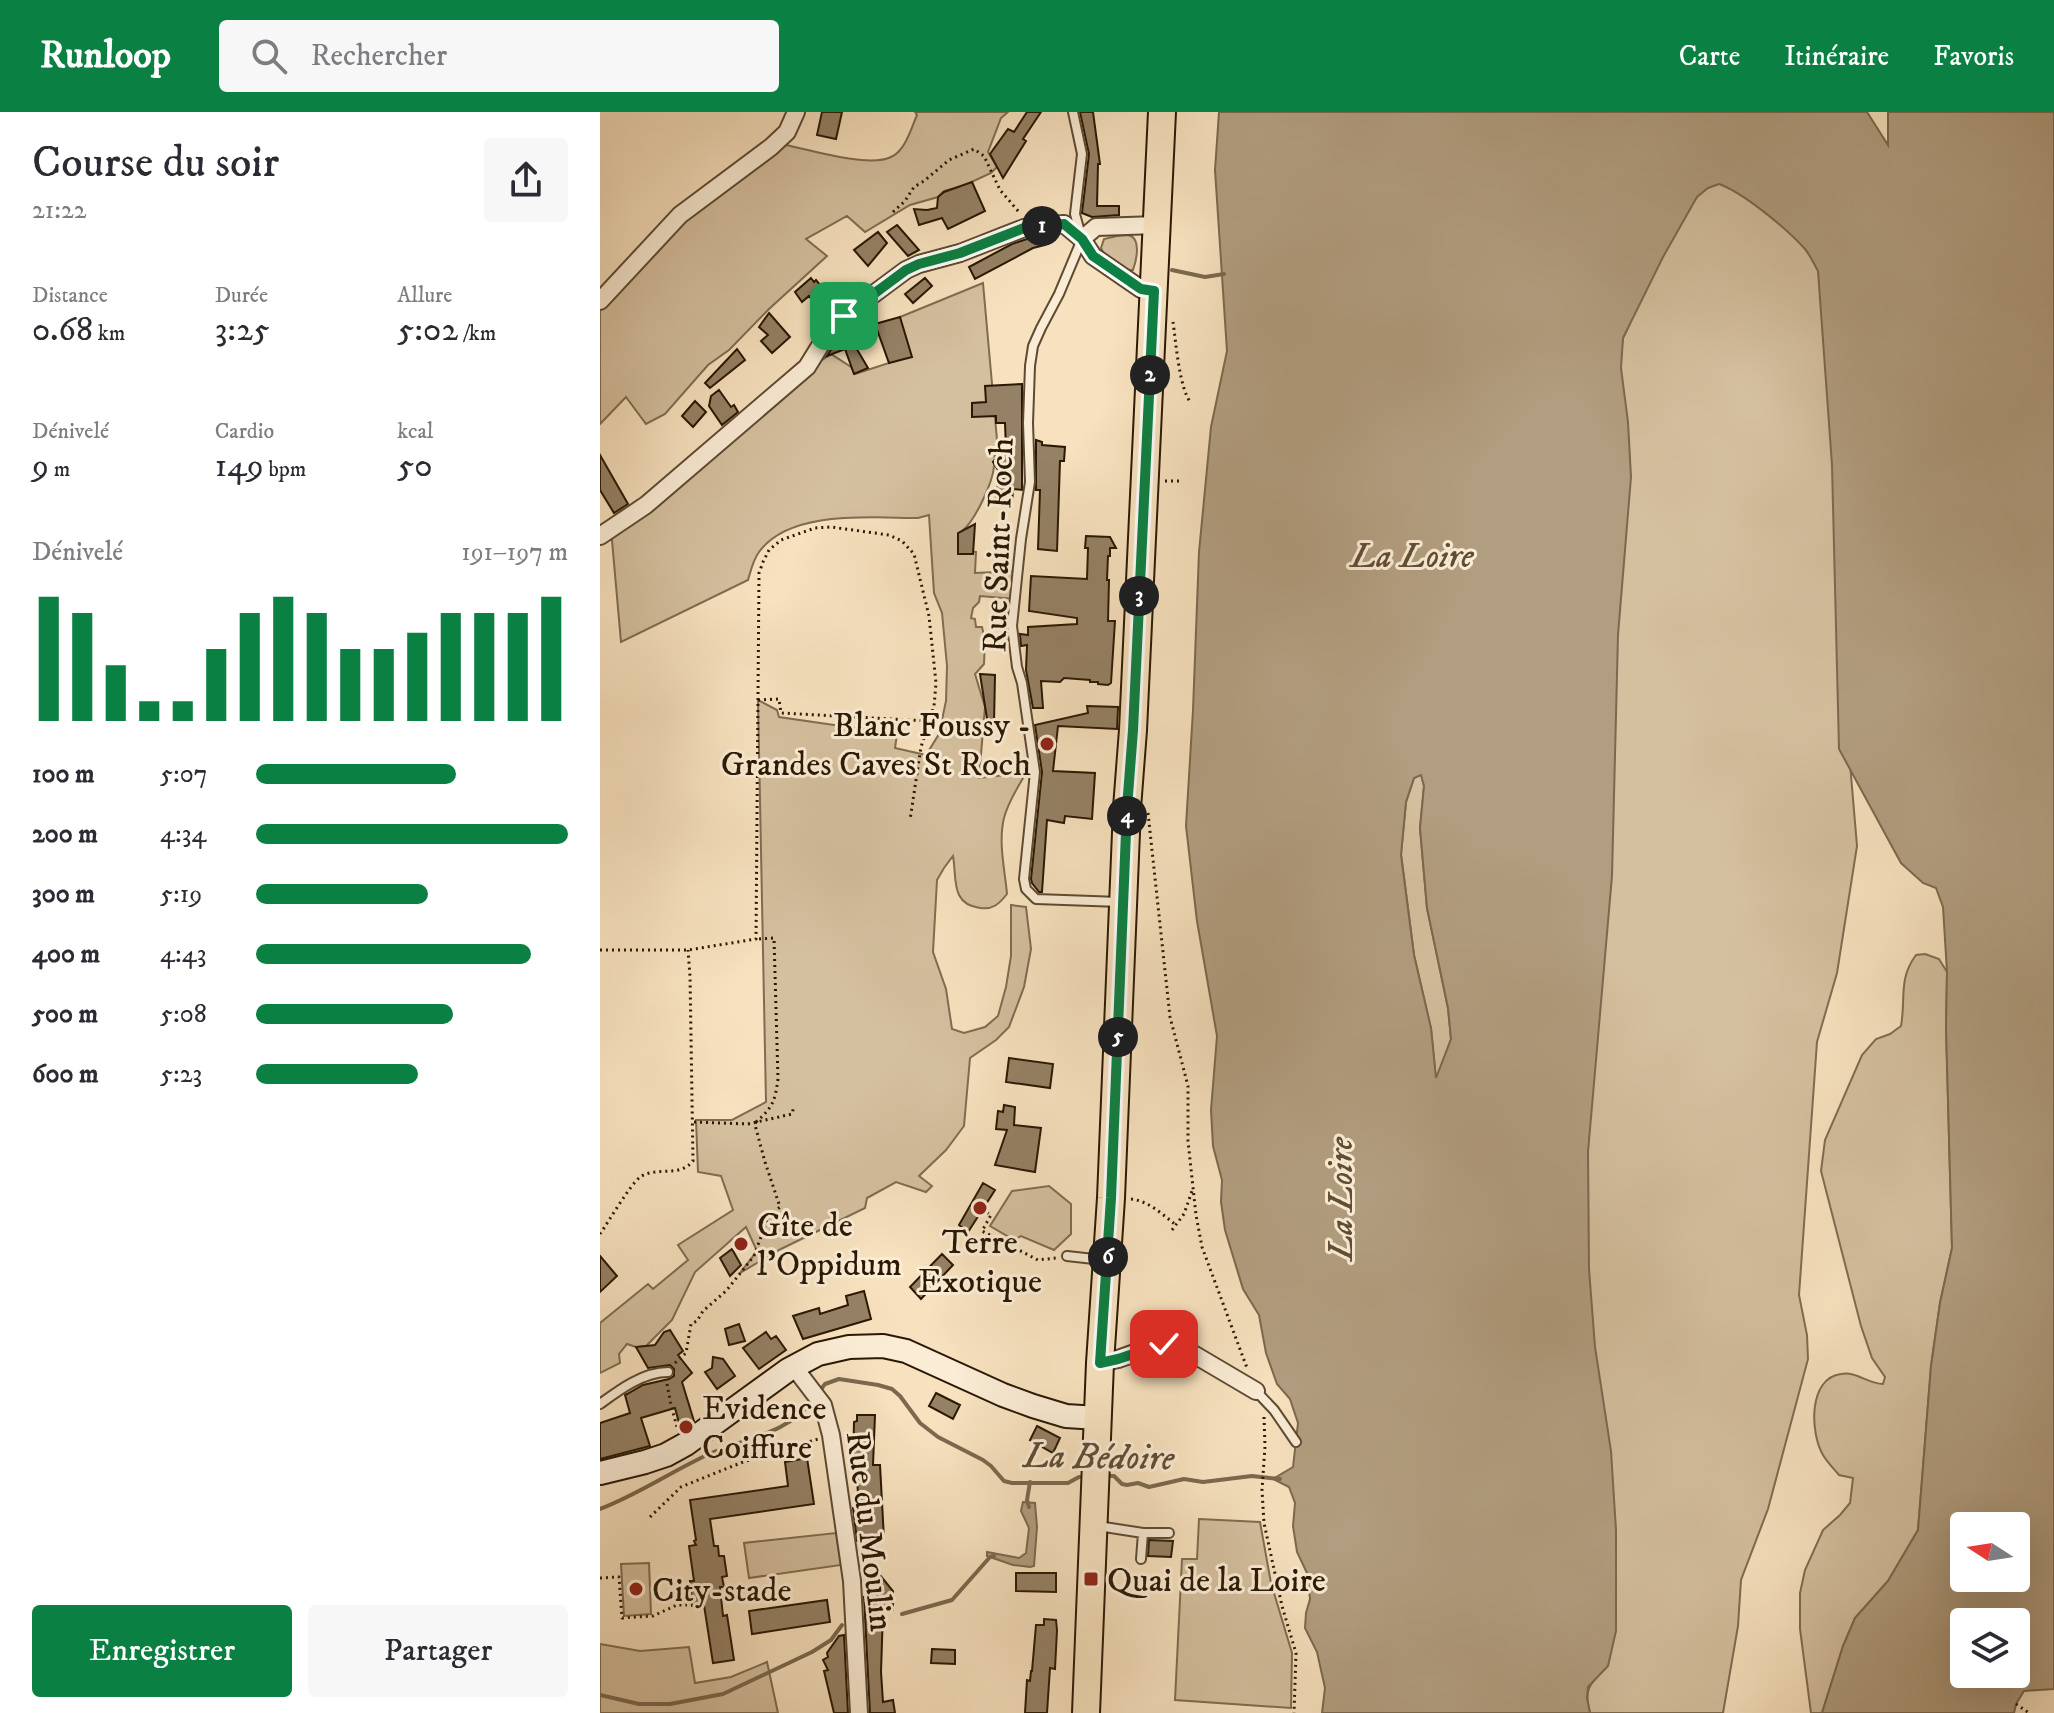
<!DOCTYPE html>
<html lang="fr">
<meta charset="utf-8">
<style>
:root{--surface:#fff;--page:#f7f7f7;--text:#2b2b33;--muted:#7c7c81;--accent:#0b8043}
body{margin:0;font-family:"IM FELL DW Pica",serif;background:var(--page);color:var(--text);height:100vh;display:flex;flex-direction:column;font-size:30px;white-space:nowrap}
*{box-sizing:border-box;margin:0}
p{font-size:26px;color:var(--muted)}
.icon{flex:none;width:44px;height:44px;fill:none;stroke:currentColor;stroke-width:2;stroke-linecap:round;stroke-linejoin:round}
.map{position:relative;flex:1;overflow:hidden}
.drawer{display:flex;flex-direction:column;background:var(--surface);width:600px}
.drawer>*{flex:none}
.needle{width:52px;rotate:282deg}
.fabs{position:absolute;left:1350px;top:1400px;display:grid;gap:16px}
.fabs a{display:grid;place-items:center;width:80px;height:80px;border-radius:8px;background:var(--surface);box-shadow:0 8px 32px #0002;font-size:40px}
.pin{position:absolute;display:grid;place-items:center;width:68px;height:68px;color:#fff;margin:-34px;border-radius:16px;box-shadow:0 4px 12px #0006}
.km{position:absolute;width:40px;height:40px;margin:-20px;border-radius:50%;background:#222;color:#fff;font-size:22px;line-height:40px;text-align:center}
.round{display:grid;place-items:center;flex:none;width:84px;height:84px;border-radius:8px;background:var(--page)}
.headline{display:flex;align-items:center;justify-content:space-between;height:136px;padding:0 32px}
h1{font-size:44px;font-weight:600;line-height:60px}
.figures{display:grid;grid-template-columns:repeat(3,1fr);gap:12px;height:136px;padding:8px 32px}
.figures div{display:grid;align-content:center}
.figures b{font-size:34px;font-weight:600}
.figures small{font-size:22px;font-weight:400}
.figures p{font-size:22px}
.chart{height:224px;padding:16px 32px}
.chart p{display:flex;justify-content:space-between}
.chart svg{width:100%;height:144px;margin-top:8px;stroke:var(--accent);stroke-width:6}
.button{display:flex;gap:16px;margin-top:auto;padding:16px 32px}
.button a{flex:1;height:92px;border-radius:8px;background:var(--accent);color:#fff;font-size:32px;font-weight:600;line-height:92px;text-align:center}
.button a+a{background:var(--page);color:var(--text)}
ul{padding:0 32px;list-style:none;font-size:26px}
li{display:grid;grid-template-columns:128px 96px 1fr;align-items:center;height:60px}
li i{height:20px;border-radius:10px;background:var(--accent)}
header{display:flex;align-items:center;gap:48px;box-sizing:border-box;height:112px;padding:0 40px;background:var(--accent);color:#fff}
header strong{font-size:38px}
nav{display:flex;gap:44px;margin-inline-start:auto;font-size:28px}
.search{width:560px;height:72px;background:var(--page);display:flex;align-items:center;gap:20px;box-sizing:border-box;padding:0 28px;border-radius:8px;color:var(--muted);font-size:30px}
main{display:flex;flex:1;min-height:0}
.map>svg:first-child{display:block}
.green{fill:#d4bf9e;stroke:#7f6c51;stroke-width:2}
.water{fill:#b19d7f;stroke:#7b684e;stroke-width:2;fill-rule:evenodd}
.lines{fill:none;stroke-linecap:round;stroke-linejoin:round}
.stream{stroke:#7b684e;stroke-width:4}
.building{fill:#958165;stroke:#2a1804;stroke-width:2}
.lane-casing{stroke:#5d4a32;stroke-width:12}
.street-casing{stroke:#5d4a32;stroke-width:20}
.secondary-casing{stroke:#2a1804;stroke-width:26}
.primary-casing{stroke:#2a1804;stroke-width:30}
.path{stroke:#2a1804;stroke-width:3;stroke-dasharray:2 4;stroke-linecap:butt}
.lane{stroke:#faecd5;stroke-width:8}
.street{stroke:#faecd5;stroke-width:16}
.secondary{stroke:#faecd5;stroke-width:22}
.primary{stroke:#f7e1be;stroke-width:26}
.route-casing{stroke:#fff;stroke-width:16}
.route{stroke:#0b8043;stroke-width:10}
.poi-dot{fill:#8f2418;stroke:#faecd5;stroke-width:3}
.labels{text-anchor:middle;stroke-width:6;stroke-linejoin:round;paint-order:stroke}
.street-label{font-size:34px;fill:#2a1804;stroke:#faecd5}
.poi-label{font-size:34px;fill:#2a1804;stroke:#faecd5;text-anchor:start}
.water-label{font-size:36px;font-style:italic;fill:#604d35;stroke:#faecd5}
</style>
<header>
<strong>Runloop</strong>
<div class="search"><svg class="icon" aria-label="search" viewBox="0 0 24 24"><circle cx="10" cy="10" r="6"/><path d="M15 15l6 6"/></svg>Rechercher</div>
<nav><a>Carte</a><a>Itinéraire</a><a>Favoris</a></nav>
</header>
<main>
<section class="drawer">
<div class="headline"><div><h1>Course du soir</h1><p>21:22</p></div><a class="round"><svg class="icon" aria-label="share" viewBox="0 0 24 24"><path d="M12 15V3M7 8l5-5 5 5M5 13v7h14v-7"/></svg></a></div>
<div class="figures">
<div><p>Distance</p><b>0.68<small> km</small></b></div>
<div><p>Durée</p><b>3:25</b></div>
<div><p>Allure</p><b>5:02<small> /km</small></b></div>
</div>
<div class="figures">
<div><p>Dénivelé</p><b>9<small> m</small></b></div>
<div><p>Cardio</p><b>149<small> bpm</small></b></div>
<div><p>kcal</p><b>50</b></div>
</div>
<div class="chart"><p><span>Dénivelé</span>191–197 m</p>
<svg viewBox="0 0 160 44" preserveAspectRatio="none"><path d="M5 44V6M15 44V11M25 44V27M35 44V38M45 44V38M55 44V22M65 44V11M75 44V6M85 44V11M95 44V22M105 44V22M115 44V17M125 44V11M135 44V11M145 44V11M155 44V6"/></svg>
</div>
<ul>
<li><b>100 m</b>5:07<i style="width:64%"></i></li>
<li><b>200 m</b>4:34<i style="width:100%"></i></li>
<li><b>300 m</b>5:19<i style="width:55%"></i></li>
<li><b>400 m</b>4:43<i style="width:88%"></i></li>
<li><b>500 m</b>5:08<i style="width:63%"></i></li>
<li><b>600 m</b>5:23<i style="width:52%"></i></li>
</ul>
<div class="button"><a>Enregistrer</a><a>Partager</a></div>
</section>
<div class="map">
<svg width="1454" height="1601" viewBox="0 0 1454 1601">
<rect width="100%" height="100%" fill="#f7e1be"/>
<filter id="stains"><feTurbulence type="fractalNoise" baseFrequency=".0025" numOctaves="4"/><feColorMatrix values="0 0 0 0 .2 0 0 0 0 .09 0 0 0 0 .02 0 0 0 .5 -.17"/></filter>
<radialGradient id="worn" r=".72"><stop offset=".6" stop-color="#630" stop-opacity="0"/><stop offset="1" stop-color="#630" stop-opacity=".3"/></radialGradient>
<!-- green -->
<path class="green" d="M315,0H408L401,6L388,40L397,55L391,61L363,74L344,79L338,85L310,93L265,120L247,104L206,127L227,144L169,197L129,238L108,253L65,302L46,312L26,285L0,312V189L107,81L186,33C210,38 269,56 291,45C305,39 311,17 317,3Z
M1073,0L1226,27L1241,545L1257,734L1237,861L1217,930L1199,1183L1207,1223L1208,1247L1168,1397L1141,1468L1138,1514L1123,1601H990C987,1588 985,1579 994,1568L937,851L1023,226L1028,216Z
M517,124C522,124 527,122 531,124C541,129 536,150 533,158H524L504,142L501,136L504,127Z
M383,171L397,328C395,337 395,345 394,354C393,370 375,409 362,419L358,442H363L366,439L376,440L375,461L418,459L415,487L380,484L379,490L373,496L371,506L375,507L376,515H382L385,528L384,552L375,562L385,595L379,666L426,661C418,675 408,690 404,706C398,730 405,759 407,782C399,792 393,798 380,796C350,792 357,766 353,744L344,756L337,768L333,840L346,877L352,917L364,921L385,915L398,904L406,875L411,844V793L426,795L431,837L424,875L409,915L396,928L370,946L364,1014L346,1038L319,1064L332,1074L326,1080L296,1070L267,1086L265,1096L181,1137L140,1161L157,1139L146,1115L95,1160L72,1208L46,1234L36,1235L27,1232L19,1242L20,1251L0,1261V1211L48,1172L53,1177L88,1148L78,1133L133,1098L121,1064L98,1060L96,1008H132L166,990L158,588L177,598L179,605L297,622L295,636L326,643L339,622L346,589L347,554L342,501L334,481L329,403L318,406C273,406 190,397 159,440C153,448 151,458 148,468L21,530L11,417L218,251L231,242L251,255L255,262L289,251L300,205Z
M821,662L824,674L820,716L827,796L848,896L851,927L836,968L831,917L814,843L801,742L806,690L814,666Z
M1325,842L1339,847L1347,860L1346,915L1352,1136L1340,1191L1331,1254L1318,1418L1288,1469L1255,1506L1243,1534L1222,1601H1211L1200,1517V1481L1205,1458L1223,1418L1240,1403L1250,1391L1253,1366L1239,1363C1234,1357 1227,1350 1223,1343C1210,1321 1208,1266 1241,1262C1256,1259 1268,1272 1283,1272L1285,1265L1272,1246L1261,1214L1221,1059L1225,1028L1262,943L1276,927L1290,922L1301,914C1306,887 1298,867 1316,843Z
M449,1074L471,1092V1122L454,1138L421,1124L414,1128L390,1114L412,1079Z
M599,1407L660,1410L671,1471L692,1541L691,1596L575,1588L582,1447H597Z
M236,1421L241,1453L149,1466L144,1431Z
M49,1451L51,1502L24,1504L21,1452Z
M0,1532L40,1539L89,1535L95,1571L131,1565L167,1550L178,1601H0Z"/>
<!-- water -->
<path class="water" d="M619,0H1267L1288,33V0H1454V1577L1424,1579L1416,1592L1414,1601H1222L1243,1534L1255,1506L1288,1469L1318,1418L1331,1254L1340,1191L1352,1136L1346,915L1347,860L1343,795L1336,776L1323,771L1301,751L1239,637L1232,353L1218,159C1214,152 1210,143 1205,137C1187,117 1144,81 1119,72L1108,76L1097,85L1063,145L1023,226L1021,256L1028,310L1031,365L1018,523L1012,764L988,1040L989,1157L995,1235L1011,1339L1016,1418V1519L1008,1554L988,1575L987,1586L990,1601H722L725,1576L717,1540L705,1516L706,1501L710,1487L707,1461L697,1440L693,1414L695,1391L689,1375L673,1367L693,1355L698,1311L690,1287L677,1272L666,1241L659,1203L643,1177L625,1118L621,1090L622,1068L613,1034L611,998L617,924L597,809L586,714L593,598L599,440L611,315L627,239L615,58ZM821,663L824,674L820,716L827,796L848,896L851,927L836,966L831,916L814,843L801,743L806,690L814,666ZM1364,1414H1416V1466H1364ZM1364,1510H1416V1562H1364Z
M423,1390L435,1391L437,1415L434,1454L430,1455L413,1453L387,1444V1440L419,1446L426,1441L429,1416L421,1399Z"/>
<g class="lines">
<!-- stream -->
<path class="stream" d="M572,158L605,165L624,162
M218,1281L225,1272L239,1267L278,1273L292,1277L300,1284L320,1311L338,1325L383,1348L391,1354L404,1369L412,1371H468L479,1365H486
M506,1364H514L522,1372L527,1373L538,1371L549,1375L584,1367L603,1370L652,1364L680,1367
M429,1395L427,1388L430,1370
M0,1397C37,1383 69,1361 105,1344C142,1326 186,1324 213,1288
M302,1502L352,1488L390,1445L394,1444
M0,1583L39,1592H70L123,1582L212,1540L231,1528L242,1513"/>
</g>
<!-- building -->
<path class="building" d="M222,0H242L236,27L217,23Z
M427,0H441L423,27L426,29L403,66L390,42L408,17L414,20Z
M480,0H493L500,52H498L497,94H519V103L492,105L482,101L489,42Z
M372,70L385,99L348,117L342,106L319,113L314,97L327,98L337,96L338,85L344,80Z
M297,113L319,138L308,144L287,120Z
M278,120L287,131L268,154L254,138Z
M445,125V133L433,136L375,167L369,155L412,132L427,127Z
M211,166L214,170L216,168L238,195L227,206L209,184L202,190L195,180Z
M325,166L332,174L313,191L305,182Z
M169,201L190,225L172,241L161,229L168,223L159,215Z
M300,205L312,245L289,251L275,212Z
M254,216L259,232L255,234L268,256L254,262L245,237L227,244L237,228L246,218Z
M137,237L145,248L110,276L105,271Z
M422,272V378L413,377L412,392L395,390L398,372L407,373L393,350L398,345H402V337H406L405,311H396V304L372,305V291L386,290L385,274Z
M119,278L131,295L134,293L138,300L122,313L109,294L111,284Z
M95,289L106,300L93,315L82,304Z
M436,328L442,330V333L465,335L464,349H460L457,439L438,437L440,378H436Z
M0,343L28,392L14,401L0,378Z
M375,412L373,442H358V421Z
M486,424L510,425L516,436H510V444H508L507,468H509L508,509H515L511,571L508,573L498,572V570H490V568L464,566L460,570L441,569L443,596H433L426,558L427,533L421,534L420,522L428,523V515L477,512V506L429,499L431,464L487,467L488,436H485Z
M380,562L395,563L394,612L388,613Z
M487,594L518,595L517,617L458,614L453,659L495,661L492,707L465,704L464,711L447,708L442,780H439L432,771L431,767L442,660L435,613L488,601Z
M409,946L453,952L450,976L406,970Z
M404,993L415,995L414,1013L441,1016L435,1060L395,1053L407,1018L396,1017L398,999L403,1000Z
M383,1071L395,1078L368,1120L359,1113Z
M132,1137L141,1153L130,1164L120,1146Z
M342,1142L353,1153L321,1187L310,1175Z
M0,1144L17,1164L0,1180Z
M264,1179L271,1207L203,1227L193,1204L219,1196L220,1202L248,1193L246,1184Z
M139,1212L145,1229L129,1233L125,1217Z
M70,1218L83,1239L78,1243L92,1261L82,1270L94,1309L81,1318L75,1296L41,1306L50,1334L0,1347V1311L30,1301L25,1283L27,1282L43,1273L69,1267L74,1264V1257L70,1253L48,1256L36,1235L55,1233L64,1220Z
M166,1220L171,1227L176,1224L186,1238L159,1257L143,1236Z
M113,1245L123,1247L135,1264L117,1277L105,1260L112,1256Z
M336,1281L360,1293L353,1307L329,1294Z
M257,1303H275L273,1353H280L284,1427L257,1429L253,1396L259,1395L256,1354H253L254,1310L257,1309Z
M437,1314L460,1326L453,1341L430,1328Z
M207,1346L214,1392L110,1407L114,1434H118L119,1444H124L127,1464L122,1465L124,1475H120L123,1504L127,1503L134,1548L113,1551L104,1493L92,1494L90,1469H94L89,1434L96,1433L94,1429L96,1428L90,1388L188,1374L185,1350Z
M549,1428L573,1429L571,1445L548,1444Z
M416,1461H456V1480L416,1479Z
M279,1462L293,1479V1498L283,1499L281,1560L283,1590L293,1588L295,1601H270L264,1485H277Z
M227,1488L230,1510L152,1522L149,1499Z
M444,1507L456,1508L457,1518L455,1557L450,1556L447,1601H425L427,1568L430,1569L431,1559H432L436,1513H444Z
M244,1523L248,1601H234L224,1559L228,1558L223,1548L228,1545L227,1541L239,1524Z
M332,1537L355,1538V1552L331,1551Z"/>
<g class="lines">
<defs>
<path id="lane" d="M473,0L482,42L475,102L482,127L459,182L441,216L433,234L430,254L428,311L430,370L421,427L412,514L417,555L422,571L435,660L424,767L426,777L436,787L520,790
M467,1144L503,1148
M656,1279L674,1298L696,1330
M0,1292C19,1278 43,1260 68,1260
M498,1414L543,1421H569
M541,1447L543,1421"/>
<path id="street" d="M482,127L496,115L557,113
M0,189L80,103L171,35L187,20L196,0
M0,424L46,393L207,255L228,221L244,204L306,158L319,152L360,141L424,116L464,112L482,127L493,144L541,177L554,179
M500,1251L518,1247L557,1233H578L656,1279
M194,1255L223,1293L231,1323L252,1469L259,1601"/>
<path id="secondary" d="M0,1361L45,1350L66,1343L86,1332L188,1258L218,1242L249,1235L283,1234L306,1239L403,1283L433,1294L466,1304L498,1306"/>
<path id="primary" d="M486,1601L500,1251L511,1086L527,696L533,618L562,0"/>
</defs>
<!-- lane casing -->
<use href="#lane" class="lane-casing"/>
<!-- street casing -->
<use href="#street" class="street-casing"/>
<!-- secondary casing -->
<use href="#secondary" class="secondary-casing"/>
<!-- primary casing -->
<use href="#primary" class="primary-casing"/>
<!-- path -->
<path class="path" d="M293,100L305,89L314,75L324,69L349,48L374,37L384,44L400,78L419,100
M573,210C576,230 579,276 591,291
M565,369H582
M158,588L179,587L181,601L329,609
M548,701L570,905L588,974V1029L596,1103L602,1135L647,1256
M0,838H88L156,827L159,461L163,450L169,438L181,428L215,416L231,415L289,423L302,429L314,442L329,504L336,571L334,594L321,635L310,708
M94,1010L148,1012L192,1002L194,994
M156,1010C173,995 175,989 178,967L174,826L158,827
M531,1087C549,1089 563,1103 576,1113
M382,1097L391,1103L382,1119L438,1148L456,1146
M572,1118L584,1102L592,1079
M0,1122C9,1109 30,1073 40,1065C57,1054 79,1066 93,1049L90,864L88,838
M75,1251L86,1241L91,1212L97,1209L103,1199L126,1179L154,1144L166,1111L172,1102L180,1095L165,1050L155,1013L156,1010
M67,1272L71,1293L77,1315
M664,1305L665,1334L662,1378L664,1411L682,1494L696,1541L694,1601
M50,1405L81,1375L143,1350L218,1327
M0,1466L19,1465L22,1506L53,1504L77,1493H87
M1416,1592L1429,1601"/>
<!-- lane -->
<use href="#lane" class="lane"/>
<!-- street -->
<use href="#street" class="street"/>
<!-- secondary -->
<use href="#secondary" class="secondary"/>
<!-- primary -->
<use href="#primary" class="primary"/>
</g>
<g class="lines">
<defs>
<path id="route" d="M244,204L306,158L319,152L360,141L424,116L464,112L482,127L493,144L541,177L554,179L533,618L527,696L511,1086L500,1251L518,1247L564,1232"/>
</defs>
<!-- route casing -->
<use href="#route" class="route-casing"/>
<!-- route -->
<use href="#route" class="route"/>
</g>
<!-- markers -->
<g class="poi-dot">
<circle cx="447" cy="632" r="8"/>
<circle cx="380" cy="1096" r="8"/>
<circle cx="141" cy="1132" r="8"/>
<circle cx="86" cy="1315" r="8"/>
<rect x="483" y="1459" width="16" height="16" rx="4"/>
<circle cx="36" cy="1477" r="8"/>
</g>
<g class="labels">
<!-- street labels -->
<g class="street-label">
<text transform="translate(397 433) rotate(-88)" y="12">Rue Saint-Roch</text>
<text transform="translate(271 1419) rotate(83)" y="12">Rue du Moulin</text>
</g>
<!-- poi labels -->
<g class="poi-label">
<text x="431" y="624" text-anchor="end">Blanc Foussy -<tspan x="431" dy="39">Grandes Caves St Roch</tspan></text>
<text x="157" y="1124">Gîte de<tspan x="157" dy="39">l'Oppidum</tspan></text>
<text x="380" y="1141" text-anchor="middle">Terre<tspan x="380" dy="39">Exotique</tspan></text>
<text x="102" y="1307">Evidence<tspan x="102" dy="39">Coiffure</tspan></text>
<text x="507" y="1479">Quai de la Loire</text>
<text x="52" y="1489">City-stade</text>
</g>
<!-- water labels -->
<g class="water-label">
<text x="812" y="455">La Loire</text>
<text transform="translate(739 1087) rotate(-90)" y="13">La Loire</text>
<text transform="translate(499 1343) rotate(1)" y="13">La Bédoire</text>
</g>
</g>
<rect width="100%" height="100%" filter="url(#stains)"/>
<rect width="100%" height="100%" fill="url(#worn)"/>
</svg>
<div class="fabs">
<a><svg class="needle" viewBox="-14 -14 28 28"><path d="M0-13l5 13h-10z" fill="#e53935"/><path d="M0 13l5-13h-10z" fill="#7c7c81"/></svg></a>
<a><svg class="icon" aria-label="layers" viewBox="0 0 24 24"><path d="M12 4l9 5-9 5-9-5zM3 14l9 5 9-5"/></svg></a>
</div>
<div class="pin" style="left:244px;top:204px;background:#1e9e55"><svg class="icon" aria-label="arrive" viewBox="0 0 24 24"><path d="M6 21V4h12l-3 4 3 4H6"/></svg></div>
<div class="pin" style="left:564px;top:1232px;background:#d93025"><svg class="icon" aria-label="check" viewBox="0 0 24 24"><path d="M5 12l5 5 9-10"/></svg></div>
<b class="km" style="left:442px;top:114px">1</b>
<b class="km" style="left:550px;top:263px">2</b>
<b class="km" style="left:539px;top:484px">3</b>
<b class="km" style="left:527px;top:704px">4</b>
<b class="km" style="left:518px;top:925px">5</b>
<b class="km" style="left:508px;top:1145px">6</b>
</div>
</main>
